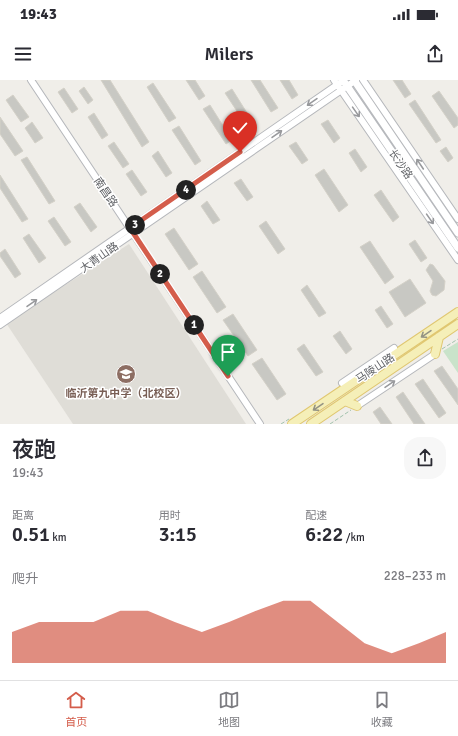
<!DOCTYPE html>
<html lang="zh">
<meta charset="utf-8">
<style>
:root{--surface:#fff;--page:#f7f7f7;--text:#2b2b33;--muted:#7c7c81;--line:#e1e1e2;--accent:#d45d4b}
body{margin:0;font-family:Signika,"Noto Sans SC",sans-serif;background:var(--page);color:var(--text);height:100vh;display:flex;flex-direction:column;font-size:15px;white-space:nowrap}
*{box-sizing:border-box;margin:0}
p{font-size:13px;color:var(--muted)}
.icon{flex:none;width:22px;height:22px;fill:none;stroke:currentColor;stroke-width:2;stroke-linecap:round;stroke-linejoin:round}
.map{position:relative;height:344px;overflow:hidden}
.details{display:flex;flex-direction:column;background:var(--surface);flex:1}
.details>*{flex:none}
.pin{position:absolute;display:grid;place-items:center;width:34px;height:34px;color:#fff;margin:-41px -17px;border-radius:50% 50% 50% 0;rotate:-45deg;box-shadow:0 0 4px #0007}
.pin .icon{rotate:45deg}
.km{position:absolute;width:20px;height:20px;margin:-10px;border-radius:50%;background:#222;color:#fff;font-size:11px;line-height:20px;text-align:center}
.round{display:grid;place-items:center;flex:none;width:42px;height:42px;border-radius:16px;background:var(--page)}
.overview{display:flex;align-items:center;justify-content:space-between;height:68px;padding:0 12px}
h1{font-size:22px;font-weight:600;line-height:30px}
.figures{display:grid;grid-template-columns:repeat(3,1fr);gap:6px;height:68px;padding:4px 12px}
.figures div{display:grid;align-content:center}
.figures b{font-size:20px;font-weight:600}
.figures small{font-size:11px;font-weight:400}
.figures p{font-size:11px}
.chart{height:112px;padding:8px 12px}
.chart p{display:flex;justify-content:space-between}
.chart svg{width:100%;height:72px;margin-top:4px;fill:var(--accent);opacity:.7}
.status{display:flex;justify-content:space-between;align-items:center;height:28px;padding:0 20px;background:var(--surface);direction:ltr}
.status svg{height:11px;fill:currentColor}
header{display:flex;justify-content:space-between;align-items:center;height:52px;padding:0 12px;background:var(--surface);font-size:18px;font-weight:600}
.menu{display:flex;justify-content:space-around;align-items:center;height:56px;border-top:1px solid var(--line);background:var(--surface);font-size:11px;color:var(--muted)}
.menu a{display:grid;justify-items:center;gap:2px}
.menu .current{color:var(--accent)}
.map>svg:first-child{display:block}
.education{fill:#dfddd7}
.green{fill:#c9e3ca}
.building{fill:#c8c8c3;stroke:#d4d1c8}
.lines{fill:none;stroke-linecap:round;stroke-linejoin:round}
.tertiary-casing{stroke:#b5b7bb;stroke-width:8}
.secondary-casing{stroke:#b7b9bd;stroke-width:9}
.primary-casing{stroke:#e0c771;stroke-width:10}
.path{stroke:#a2c2ad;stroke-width:1;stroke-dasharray:4 2;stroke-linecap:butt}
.tertiary{stroke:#fff;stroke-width:6}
.secondary{stroke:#fff;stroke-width:7}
.primary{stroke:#f5efb8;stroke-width:8}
.oneway{stroke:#98999c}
.oneway2{stroke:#949383}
.route-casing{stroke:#fff;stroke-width:8}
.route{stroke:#d45d4b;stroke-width:5}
.labels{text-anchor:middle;stroke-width:3;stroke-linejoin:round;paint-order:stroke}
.street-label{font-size:11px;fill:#606266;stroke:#fff}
.education-label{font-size:11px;font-weight:bold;fill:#785e54;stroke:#fff}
</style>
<div class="status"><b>19:43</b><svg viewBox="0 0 49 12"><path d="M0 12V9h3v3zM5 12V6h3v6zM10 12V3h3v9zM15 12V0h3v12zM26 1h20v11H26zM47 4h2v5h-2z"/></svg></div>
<header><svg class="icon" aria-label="menu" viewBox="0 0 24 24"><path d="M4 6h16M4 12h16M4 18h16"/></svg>Milers<svg class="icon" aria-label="share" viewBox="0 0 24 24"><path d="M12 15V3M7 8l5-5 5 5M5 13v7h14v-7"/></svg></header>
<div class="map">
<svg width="458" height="344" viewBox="0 0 458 344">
<rect width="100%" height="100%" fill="#f0eee9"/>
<!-- education -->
<path class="education" d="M129,164L246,344H73L6,243Z"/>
<!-- green -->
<path class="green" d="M458,262V293L443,271Z"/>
<!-- building -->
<path class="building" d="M101,0H110L149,62L142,67Z
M186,0H195L205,16L199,20Z
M251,0H260L278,28L271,32Z
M280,0H289L298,15L292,19Z
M393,0H402L411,14L405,18Z
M153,3L176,38L169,42L147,7Z
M84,7L93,20L88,24L79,11Z
M64,8L78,29L72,33L58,12Z
M232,9L254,44L248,48L225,13Z
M439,11L458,38V45L454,48L432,16Z
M13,15L29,37L21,42L6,20Z
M415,20L441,60L436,63L409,24Z
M210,25L232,60L226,64L203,29Z
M94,33L108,55L102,59L88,37Z
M0,37L23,71L15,76L0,54Z
M328,40L340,58L334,63L321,44Z
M32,42L43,58L35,63L25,48Z
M179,46L201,81L195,85L172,50Z
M114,62L129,84L123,88L108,66Z
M296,62L308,80L302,84L289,66Z
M446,67L453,78L448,82L440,71Z
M355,69L367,87L361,92L349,73Z
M158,71L172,93L166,97L152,76Z
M27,77L55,121L49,124L21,80Z
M324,89L348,125L339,132L315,95Z
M132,90L147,112L141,116L126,94Z
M0,95L28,139L22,142L0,108Z
M241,99L253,117L247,121L234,103Z
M381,110L399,137L393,142L374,115Z
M207,121L220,140L213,144L201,126Z
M80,123L97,147L91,152L74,127Z
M54,137L71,162L65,166L48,141Z
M266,141L285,169L278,174L259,146Z
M174,148L198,184L189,190L165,154Z
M29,154L46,178L39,183L23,158Z
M415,160L427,178L421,182L409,164Z
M370,161L394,197L385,204L360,167Z
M5,169L21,194L15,198L0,176V173Z
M430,184L433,185L445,201L444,210L436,216L432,215L430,211L433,201L426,190Z
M202,191L226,227L217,233L193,197Z
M410,199L426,223L405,237L389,212Z
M307,205L326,233L319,237L301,210Z
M381,226L393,244L387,248L375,230Z
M233,234L257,270L248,276L223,240Z
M340,251L352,269L346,274L333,256Z
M304,264L323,292L316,296L297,269Z
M262,278L286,314L277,320L252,284Z
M442,286L458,309V325L434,291Z
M423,299L446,333L439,338L415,304Z
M403,312L425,344H414L396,317Z
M380,327L392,344H381L373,332Z"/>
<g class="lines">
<defs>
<path id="tertiary" d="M31,0L260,344
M334,0L458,180
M363,0L458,139
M0,238L344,0
M0,245L356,0
M342,303L394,268
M357,326L435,274"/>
<path id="secondary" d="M343,0L458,168
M354,0L458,153"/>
<path id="primary" d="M435,274L439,257
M345,321L357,326
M292,344L458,232
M311,344L458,244"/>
</defs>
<!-- tertiary casing -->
<use href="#tertiary" class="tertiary-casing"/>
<!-- secondary casing -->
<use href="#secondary" class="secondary-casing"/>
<!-- primary casing -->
<use href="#primary" class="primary-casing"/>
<!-- path -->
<path class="path" d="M442,269L458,259
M281,344L289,339
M330,344L351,330"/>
<!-- tertiary -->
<use href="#tertiary" class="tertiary"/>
<!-- secondary -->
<use href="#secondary" class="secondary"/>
<!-- primary -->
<use href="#primary" class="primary"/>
</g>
<!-- one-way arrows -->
<defs><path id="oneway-shaft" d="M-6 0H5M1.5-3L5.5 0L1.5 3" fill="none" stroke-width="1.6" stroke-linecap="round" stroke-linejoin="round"/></defs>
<g class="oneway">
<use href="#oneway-shaft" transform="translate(312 22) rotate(145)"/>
<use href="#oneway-shaft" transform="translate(356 32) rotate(55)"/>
<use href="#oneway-shaft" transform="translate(277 54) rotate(-35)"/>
<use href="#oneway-shaft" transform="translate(420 84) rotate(-124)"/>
<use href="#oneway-shaft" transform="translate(430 139) rotate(55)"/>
<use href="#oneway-shaft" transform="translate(32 223) rotate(-35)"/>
<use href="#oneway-shaft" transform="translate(390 304) rotate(-34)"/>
</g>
<g class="oneway2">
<use href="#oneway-shaft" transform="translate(426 254) rotate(146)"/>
<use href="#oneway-shaft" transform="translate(318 327) rotate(146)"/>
</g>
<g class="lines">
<defs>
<path id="route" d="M228,296L130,148L240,72"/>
</defs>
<!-- route casing -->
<use href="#route" class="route-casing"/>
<!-- route -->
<use href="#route" class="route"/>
</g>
<!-- icons -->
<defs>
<symbol id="school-disc" viewBox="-11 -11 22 22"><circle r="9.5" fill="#8d6e63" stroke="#fff"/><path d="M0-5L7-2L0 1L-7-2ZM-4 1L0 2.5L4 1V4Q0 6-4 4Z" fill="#fff"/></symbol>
</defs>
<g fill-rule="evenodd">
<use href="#school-disc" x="115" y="283" width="22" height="22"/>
</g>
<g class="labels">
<!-- street labels -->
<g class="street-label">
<text transform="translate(401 84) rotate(56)" y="4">长沙路</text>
<text transform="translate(106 112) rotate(56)" y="4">南昌路</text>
<text transform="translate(99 177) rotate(-35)" y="4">大青山路</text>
<text transform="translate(375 288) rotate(-34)" y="4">马陵山路</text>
</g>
<!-- education labels -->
<g class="education-label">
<text x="126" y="317">临沂第九中学（北校区）</text>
</g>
</g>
</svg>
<div class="pin" style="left:228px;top:296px;background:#1e9e55"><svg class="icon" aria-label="arrive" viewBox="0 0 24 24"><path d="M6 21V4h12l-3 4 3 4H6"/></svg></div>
<div class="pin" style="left:240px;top:72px;background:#d93025"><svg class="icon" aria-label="check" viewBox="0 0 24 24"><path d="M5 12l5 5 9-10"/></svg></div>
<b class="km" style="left:194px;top:245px">1</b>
<b class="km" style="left:160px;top:194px">2</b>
<b class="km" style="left:135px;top:145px">3</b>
<b class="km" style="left:186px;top:110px">4</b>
</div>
<section class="details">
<div class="overview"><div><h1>夜跑</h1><p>19:43</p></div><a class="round"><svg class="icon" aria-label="share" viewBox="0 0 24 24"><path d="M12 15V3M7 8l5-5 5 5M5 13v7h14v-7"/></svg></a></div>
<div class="figures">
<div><p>距离</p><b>0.51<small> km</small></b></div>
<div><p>用时</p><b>3:15</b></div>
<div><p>配速</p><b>6:22<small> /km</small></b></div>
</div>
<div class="chart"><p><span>爬升</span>228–233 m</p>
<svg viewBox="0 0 160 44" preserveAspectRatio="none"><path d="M0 44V25L10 19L20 19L30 19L40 12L50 12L60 19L70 25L80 19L90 12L100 6L110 6L120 19L130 32L140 38L150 32L160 25V44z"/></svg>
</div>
</section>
<nav class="menu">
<a class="current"><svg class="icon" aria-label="home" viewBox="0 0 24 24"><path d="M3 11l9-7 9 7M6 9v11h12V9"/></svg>首页</a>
<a><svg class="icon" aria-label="map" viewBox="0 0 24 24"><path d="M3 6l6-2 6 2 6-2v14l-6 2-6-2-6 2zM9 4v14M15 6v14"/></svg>地图</a>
<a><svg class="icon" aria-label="saved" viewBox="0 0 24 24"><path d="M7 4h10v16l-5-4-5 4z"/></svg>收藏</a>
</nav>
